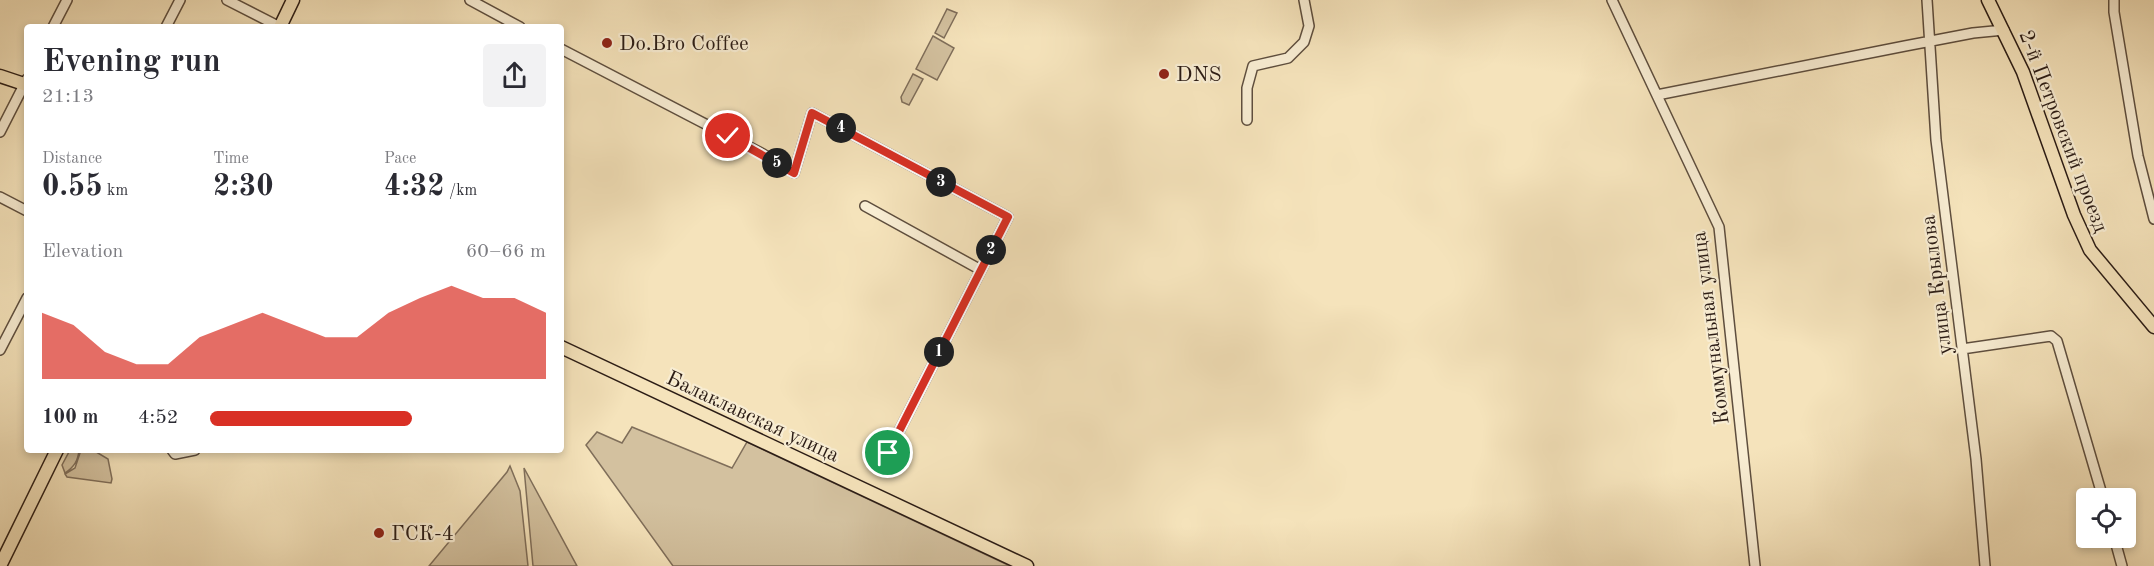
<!DOCTYPE html>
<meta charset="utf-8">
<style>
:root{--surface:#fff;--page:#f2f2f3;--text:#2b2b33;--muted:#7c7c81;--accent:#d93025}
body{margin:0;font-family:"Old Standard TT",serif;background:var(--page);color:var(--text);height:100vh;display:flex;flex-direction:column;font-size:22px;white-space:nowrap}
*{box-sizing:border-box;margin:0}
p{font-size:20px;color:var(--muted)}
.icon{flex:none;width:33px;height:33px;fill:none;stroke:currentColor;stroke-width:2;stroke-linecap:round;stroke-linejoin:round}
.map{position:relative;flex:1;overflow:hidden}
.drawer{position:absolute;left:24px;top:24px;width:540px;height:429px;display:flex;flex-direction:column;background:var(--surface);border-radius:6px;box-shadow:0 3px 9px #0003}
.drawer>*{flex:none}
.controls{position:absolute;left:2076px;top:488px;display:grid;gap:12px}
.controls a{display:grid;place-items:center;width:60px;height:60px;border-radius:6px;background:var(--surface);box-shadow:0 3px 9px #0003;font-size:30px}
.pin{position:absolute;display:grid;place-items:center;width:51px;height:51px;color:#fff;margin:-26px;border:3px solid #fff;border-radius:50%;box-shadow:0 2px 6px #0007}
.km{position:absolute;width:30px;height:30px;margin:-15px;border-radius:50%;background:#222;color:#fff;font-size:16px;line-height:30px;text-align:center}
.round{display:grid;place-items:center;flex:none;width:63px;height:63px;border-radius:6px;background:var(--page)}
.overview{display:flex;align-items:center;justify-content:space-between;height:102px;padding:0 18px}
h1{font-size:33px;font-weight:700;line-height:45px}
.metrics{display:grid;grid-template-columns:repeat(3,1fr);gap:9px;height:102px;padding:6px 18px}
.metrics div{display:grid;align-content:center}
.metrics b{font-size:30px;font-weight:700}
.metrics small{font-size:16px;font-weight:400}
.metrics p{font-size:16px}
.chart{height:168px;padding:12px 18px}
.chart p{display:flex;justify-content:space-between}
.chart svg{width:100%;height:108px;margin-top:6px;fill:var(--accent);opacity:.7}
ul{padding:0 18px;list-style:none;font-size:20px}
li{display:grid;grid-template-columns:96px 72px 1fr;align-items:center;height:45px}
li i{height:15px;border-radius:8px;background:var(--accent)}
.map>svg:first-child{display:block}
.green{fill:#d3c19f;stroke:#7f6e5a;stroke-width:1.5}
.lines{fill:none;stroke-linecap:round;stroke-linejoin:round}
.minor-casing{stroke:#5e4e3e;stroke-width:12}
.major-casing{stroke:#2b1c15;stroke-width:15}
.minor{stroke:#f8edd3;stroke-width:9}
.major{stroke:#f5e3bb;stroke-width:12}
.route-casing{stroke:#fff;stroke-width:12}
.route{stroke:#d93025;stroke-width:8}
.poi-dot{fill:#8f2418;stroke:#f8edd3;stroke-width:2}
.labels{text-anchor:middle;stroke-width:4.5;stroke-linejoin:round;paint-order:stroke}
.poi-label{font-size:21px;fill:#2b1c15;stroke:#f8edd3;text-anchor:start}
.street-label{font-size:21px;fill:#2b1c15;stroke:#f8edd3}
</style>
<div class="map">
<svg width="2154" height="566" viewBox="0 0 2154 566">
<rect width="100%" height="100%" fill="#f5e3bb"/>
<filter id="stains"><feTurbulence type="fractalNoise" baseFrequency=".00333" numOctaves="4"/><feColorMatrix values="0 0 0 0 .2 0 0 0 0 .09 0 0 0 0 .02 0 0 0 .5 -.17"/></filter>
<radialGradient id="worn" r=".72"><stop offset=".6" stop-color="#630" stop-opacity="0"/><stop offset="1" stop-color="#630" stop-opacity=".3"/></radialGradient>
<!-- green -->
<path class="green" d="M947,9L957,13L944,38L935,33Z
M933,36L954,48L937,80L916,69Z
M913,74L923,79L909,105L902,102L901,97Z
M632,427L732,468L747,442L1010,566H673L586,445L597,432L622,443Z
M70,450H79C78,461 74,467 65,473L62,465Z
M81,450H93L108,459L112,479L111,483L67,477L65,474L75,468Z
M510,466L520,491L528,566H429L507,472Z
M524,468L577,566H533Z"/>
<g class="lines">
<defs>
<path id="minor" d="M227,0L280,27
M470,0L520,27
M1612,0L1719,227L1755,566
M1927,0L1936,140L1976,459L1985,566
M2114,0V12L2138,156L2154,219
M53,27L67,0
M166,27L180,0
M561,49L763,154L794,173L812,113L1008,217L888,453
M1657,95L1905,46L1973,33L2004,30
M1247,120V88L1253,66L1288,58L1304,42L1309,26L1304,0
M0,132L27,79
M0,197L27,211
M865,206L981,270
M1962,349L2051,336L2057,341L2103,498
M0,350L27,298
M172,450L175,454L195,450
M2114,537L2122,566"/>
<path id="major" d="M1988,0L2023,72L2074,215L2090,250L2154,327
M280,27L293,0
M0,76L27,85
M561,347L1027,566
M0,566L57,450"/>
</defs>
<!-- minor casing -->
<use href="#minor" class="minor-casing"/>
<!-- major casing -->
<use href="#major" class="major-casing"/>
<!-- minor -->
<use href="#minor" class="minor"/>
<!-- major -->
<use href="#major" class="major"/>
</g>
<g class="lines">
<defs>
<path id="route" d="M728,136L794,173L812,113L1008,217L888,453"/>
</defs>
<!-- route casing -->
<use href="#route" class="route-casing"/>
<!-- route -->
<use href="#route" class="route"/>
</g>
<!-- markers -->
<g class="poi-dot">
<circle cx="607" cy="43" r="6"/>
<circle cx="1164" cy="74" r="6"/>
<circle cx="379" cy="533" r="6"/>
</g>
<g class="labels">
<!-- poi labels -->
<g class="poi-label">
<text x="619" y="50">Do.Bro Coffee</text>
<text x="1176" y="81">DNS</text>
<text x="391" y="540">ГСК-4</text>
</g>
<!-- street labels -->
<g class="street-label">
<text transform="translate(2064 131) rotate(69)" y="7">2-й Петровский проезд</text>
<text transform="translate(1936 285) rotate(-97)" y="7">улица Крылова</text>
<text transform="translate(1710 328) rotate(-97)" y="7">Коммунальная улица</text>
<text transform="translate(753 416) rotate(25)" y="7">Балаклавская улица</text>
</g>
</g>
<rect width="100%" height="100%" filter="url(#stains)"/>
<rect width="100%" height="100%" fill="url(#worn)"/>
</svg>
<div class="controls">
<a><svg class="icon" aria-label="locate" viewBox="0 0 24 24"><circle cx="12" cy="12" r="6"/><path d="M12 2v4M12 18v4M2 12h4M18 12h4"/></svg></a>
</div>
<div class="pin" style="left:888px;top:453px;background:#1e9e55"><svg class="icon" aria-label="arrive" viewBox="0 0 24 24"><path d="M6 21V4h12l-3 4 3 4H6"/></svg></div>
<div class="pin" style="left:728px;top:136px;background:#d93025"><svg class="icon" aria-label="check" viewBox="0 0 24 24"><path d="M5 12l5 5 9-10"/></svg></div>
<b class="km" style="left:939px;top:352px">1</b>
<b class="km" style="left:991px;top:250px">2</b>
<b class="km" style="left:941px;top:182px">3</b>
<b class="km" style="left:841px;top:128px">4</b>
<b class="km" style="left:777px;top:163px">5</b>
<section class="drawer">
<div class="overview"><div><h1>Evening run</h1><p>21:13</p></div><a class="round"><svg class="icon" aria-label="share" viewBox="0 0 24 24"><path d="M12 15V3M7 8l5-5 5 5M5 13v7h14v-7"/></svg></a></div>
<div class="metrics">
<div><p>Distance</p><b>0.55<small> km</small></b></div>
<div><p>Time</p><b>2:30</b></div>
<div><p>Pace</p><b>4:32<small> /km</small></b></div>
</div>
<div class="chart"><p><span>Elevation</span>60–66 m</p>
<svg viewBox="0 0 160 44" preserveAspectRatio="none"><path d="M0 44V17L10 22L20 33L30 38L40 38L50 27L60 22L70 17L80 22L90 27L100 27L110 17L120 11L130 6L140 11L150 11L160 17V44z"/></svg>
</div>
<ul>
<li><b>100 m</b>4:52<i style="width:60%"></i></li>
</ul>
</section>
</div>
